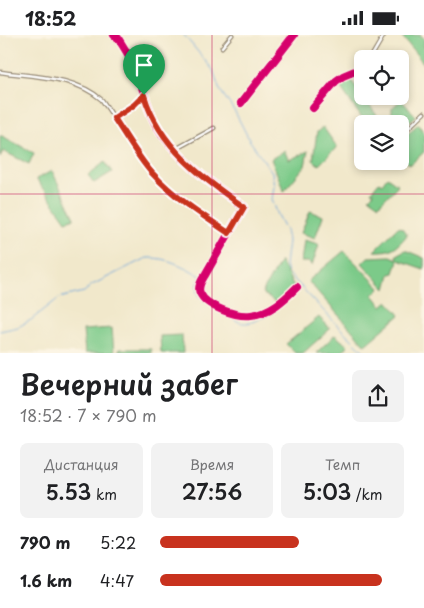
<!DOCTYPE html>
<html lang="ru">
<meta charset="utf-8">
<style>
:root{--surface:#fff;--page:#f2f2f2;--text:#202124;--muted:#757577;--accent:#c8321e}
body{margin:0;font-family:"Playpen Sans",sans-serif;background:var(--page);color:var(--text);height:100vh;display:flex;flex-direction:column;font-size:19px;white-space:nowrap}
*{box-sizing:border-box;margin:0}
p{font-size:16px;color:var(--muted)}
.icon{flex:none;width:28px;height:28px;fill:none;stroke:currentColor;stroke-width:2;stroke-linecap:round;stroke-linejoin:round}
.map{position:relative;height:318px;overflow:hidden}
.drawer{display:flex;flex-direction:column;background:var(--surface);flex:1}
.drawer>*{flex:none}
.tools{position:absolute;left:354px;top:15px;display:grid;gap:10px}
.tools a{display:grid;place-items:center;width:55px;height:55px;border-radius:8px;background:var(--surface);box-shadow:0 2px 8px #0003;font-size:25px}
.pin{position:absolute;display:grid;place-items:center;width:42px;height:42px;color:#fff;margin:-51px -21px;border-radius:50% 50% 50% 0;rotate:-45deg;box-shadow:0 0 5px #0007}
.pin .icon{rotate:45deg}
.round{display:grid;place-items:center;flex:none;width:52px;height:52px;border-radius:8px;background:var(--page)}
.summary{display:flex;align-items:center;justify-content:space-between;height:85px;padding:0 20px}
h1{font-size:28px;font-weight:600;line-height:38px}
.metrics{display:grid;grid-template-columns:repeat(3,1fr);gap:8px;height:85px;padding:5px 20px}
.metrics div{display:grid;align-content:center;border-radius:8px;background:var(--page);text-align:center}
.metrics b{font-size:21px;font-weight:600}
.metrics small{font-size:14px;font-weight:400}
.metrics p{font-size:14px}
ul{padding:0 20px;list-style:none;font-size:16px}
li{display:grid;grid-template-columns:80px 60px 1fr;align-items:center;height:38px}
li i{height:12px;border-radius:6px;background:var(--accent)}
.status{display:flex;justify-content:space-between;align-items:center;height:35px;padding:0 25px;background:var(--surface);direction:ltr}
.status svg{height:14px;fill:currentColor}
.map>svg:first-child{display:block}
.green{fill:#7bca89;stroke:#5b7a54}
.lines{fill:none;stroke-linecap:round;stroke-linejoin:round}
.stream{stroke:#6ca6dc;stroke-width:1}
.street-casing{stroke:#968974;stroke-width:5}
.street{stroke:#fff;stroke-width:2.5}
.cycleway-casing{stroke:#fcf5e5;stroke-width:11}
.cycleway{stroke:#d6006c;stroke-width:8}
.route-casing{stroke:#fff;stroke-width:10}
.route{stroke:#c8321e;stroke-width:6}
.grid{fill:none;stroke:#c2185b;stroke-width:1;stroke-opacity:0.55}
</style>
<div class="status"><b>18:52</b><svg viewBox="0 0 49 12"><path d="M0 12V9h3v3zM5 12V6h3v6zM10 12V3h3v9zM15 12V0h3v12zM26 1h20v11H26zM47 4h2v5h-2z"/></svg></div>
<div class="map">
<svg width="424" height="318" viewBox="0 0 424 318">
<rect width="100%" height="100%" fill="#fcf5e5"/>
<filter id="ink" filterUnits="userSpaceOnUse"><feTurbulence type="fractalNoise" baseFrequency=".02" numOctaves="2"/><feDisplacementMap in="SourceGraphic" scale="10" xChannelSelector="R" yChannelSelector="G"/><feConvolveMatrix kernelMatrix="1 2 1 2 8 2 1 2 1" color-interpolation-filters="sRGB"/></filter>
<filter id="wash" filterUnits="userSpaceOnUse"><feTurbulence type="fractalNoise" baseFrequency=".0096" numOctaves="4" result="noise"/><feDisplacementMap in="SourceGraphic" scale="20" xChannelSelector="R" yChannelSelector="G"/><feGaussianBlur stdDeviation="1.12" result="paint"/><feColorMatrix in="noise" values="0 0 0 0 0 0 0 0 0 0 0 0 0 0 0 0 0 1.4 0 .05"/><feComposite in="paint" operator="in"/></filter>
<g filter="url(#wash)">
<rect width="100%" height="100%" fill="#f1e8cb"/>
<!-- green -->
<path class="green" d="M401,0H420L424,3V29Z
M346,43L350,44L378,82L366,89L339,50Z
M401,65L416,81L400,95V89H387L392,82V73Z
M418,89L424,97V117L410,130L400,120V106Z
M323,92L337,112L319,130L313,125L317,97Z
M0,100L34,118L29,129L3,116L0,122Z
M284,116L289,125L308,116L305,131L284,156L271,124Z
M105,127L112,137L94,148L88,140Z
M52,136L75,183L66,186L36,144Z
M387,142L398,150L379,170L369,163L374,158L371,157L379,147L382,149Z
M310,176L323,181L315,203L301,198Z
M398,192L402,193L407,200C397,213 390,217 374,216Z
M304,205L319,209L312,231L309,227H301Z
M405,215L424,223V234L398,225L394,238L390,239L386,254L362,228L368,222L390,221L397,224L396,220Z
M344,216L380,253L373,260L382,271L388,266L400,280L365,310L308,246Z
M280,226L294,251L276,268L262,258Z
M319,282L330,294L303,318H295L286,309Z
M112,293L114,318H85L83,295Z
M182,300L183,318H161L160,301Z
M335,300L348,311L341,318H316Z
M119,314H151V318H119Z"/>
<g class="lines">
<!-- stream -->
<path class="stream" d="M184,0L213,35L220,55L235,77L250,106L272,137L274,151L272,164L278,180L286,195L288,206L285,230L287,237L339,292L366,318
M219,274C225,278 232,284 239,287C257,294 289,264 301,252
M0,296L18,292L31,285L59,263L84,257L92,250L146,223C167,222 183,231 201,241C196,253 195,260 207,267"/>
</g>
</g>
<g filter="url(#ink)">
<g class="lines">
<defs>
<path id="street" d="M114,0L118,3C124,13 131,23 135,33C143,51 146,71 155,88C175,123 212,149 244,172L205,240C202,245 197,252 200,258C206,272 237,282 251,280C270,278 284,265 297,252
M222,12L232,0
M370,24L384,0
M0,37C34,42 75,41 102,65L150,136L179,164L229,198
M241,68L294,0
M313,73L336,46L343,41L362,33
M114,83L134,70L144,60
M400,101L424,78
M174,115L214,93
M368,128L370,126"/>
</defs>
<!-- street casing -->
<use href="#street" class="street-casing"/>
<!-- street -->
<use href="#street" class="street"/>
<defs>
<path id="cycleway" d="M114,0L118,3C124,13 131,23 135,33C143,51 146,71 155,88C175,123 212,149 244,172L205,240C202,245 197,252 200,258C206,272 237,282 251,280C270,278 284,265 297,252
M241,68L294,0
M313,73L336,46L343,41L362,33"/>
</defs>
<!-- cycleway casing -->
<use href="#cycleway" class="cycleway-casing"/>
<!-- cycleway -->
<use href="#cycleway" class="cycleway"/>
</g>
</g>
<g class="lines" filter="url(#ink)">
<defs>
<path id="route" d="M144,60C159,111 202,143 244,172L229,198C202,180 175,163 152,138C138,122 126,101 114,83L134,70Z"/>
</defs>
<!-- route casing -->
<use href="#route" class="route-casing"/>
<!-- route -->
<use href="#route" class="route"/>
</g>
<!-- grid -->
<path class="grid" d="M212,0V318M0,159H424"/>
</svg>
<div class="tools">
<a><svg class="icon" aria-label="locate" viewBox="0 0 24 24"><circle cx="12" cy="12" r="6"/><path d="M12 2v4M12 18v4M2 12h4M18 12h4"/></svg></a>
<a><svg class="icon" aria-label="layers" viewBox="0 0 24 24"><path d="M12 4l9 5-9 5-9-5zM3 14l9 5 9-5"/></svg></a>
</div>
<div class="pin" style="left:144px;top:60px;background:#1e9e55"><svg class="icon" aria-label="arrive" viewBox="0 0 24 24"><path d="M6 21V4h12l-3 4 3 4H6"/></svg></div>
</div>
<section class="drawer">
<div class="summary"><div><h1>Вечерний забег</h1><p>18:52 · 7 × 790 m</p></div><a class="round"><svg class="icon" aria-label="share" viewBox="0 0 24 24"><path d="M12 15V3M7 8l5-5 5 5M5 13v7h14v-7"/></svg></a></div>
<div class="metrics">
<div><p>Дистанция</p><b>5.53<small> km</small></b></div>
<div><p>Время</p><b>27:56</b></div>
<div><p>Темп</p><b>5:03<small> /km</small></b></div>
</div>
<ul>
<li><b>790 m</b>5:22<i style="width:57%"></i></li>
<li><b>1.6 km</b>4:47<i style="width:91%"></i></li>
</ul>
</section>
